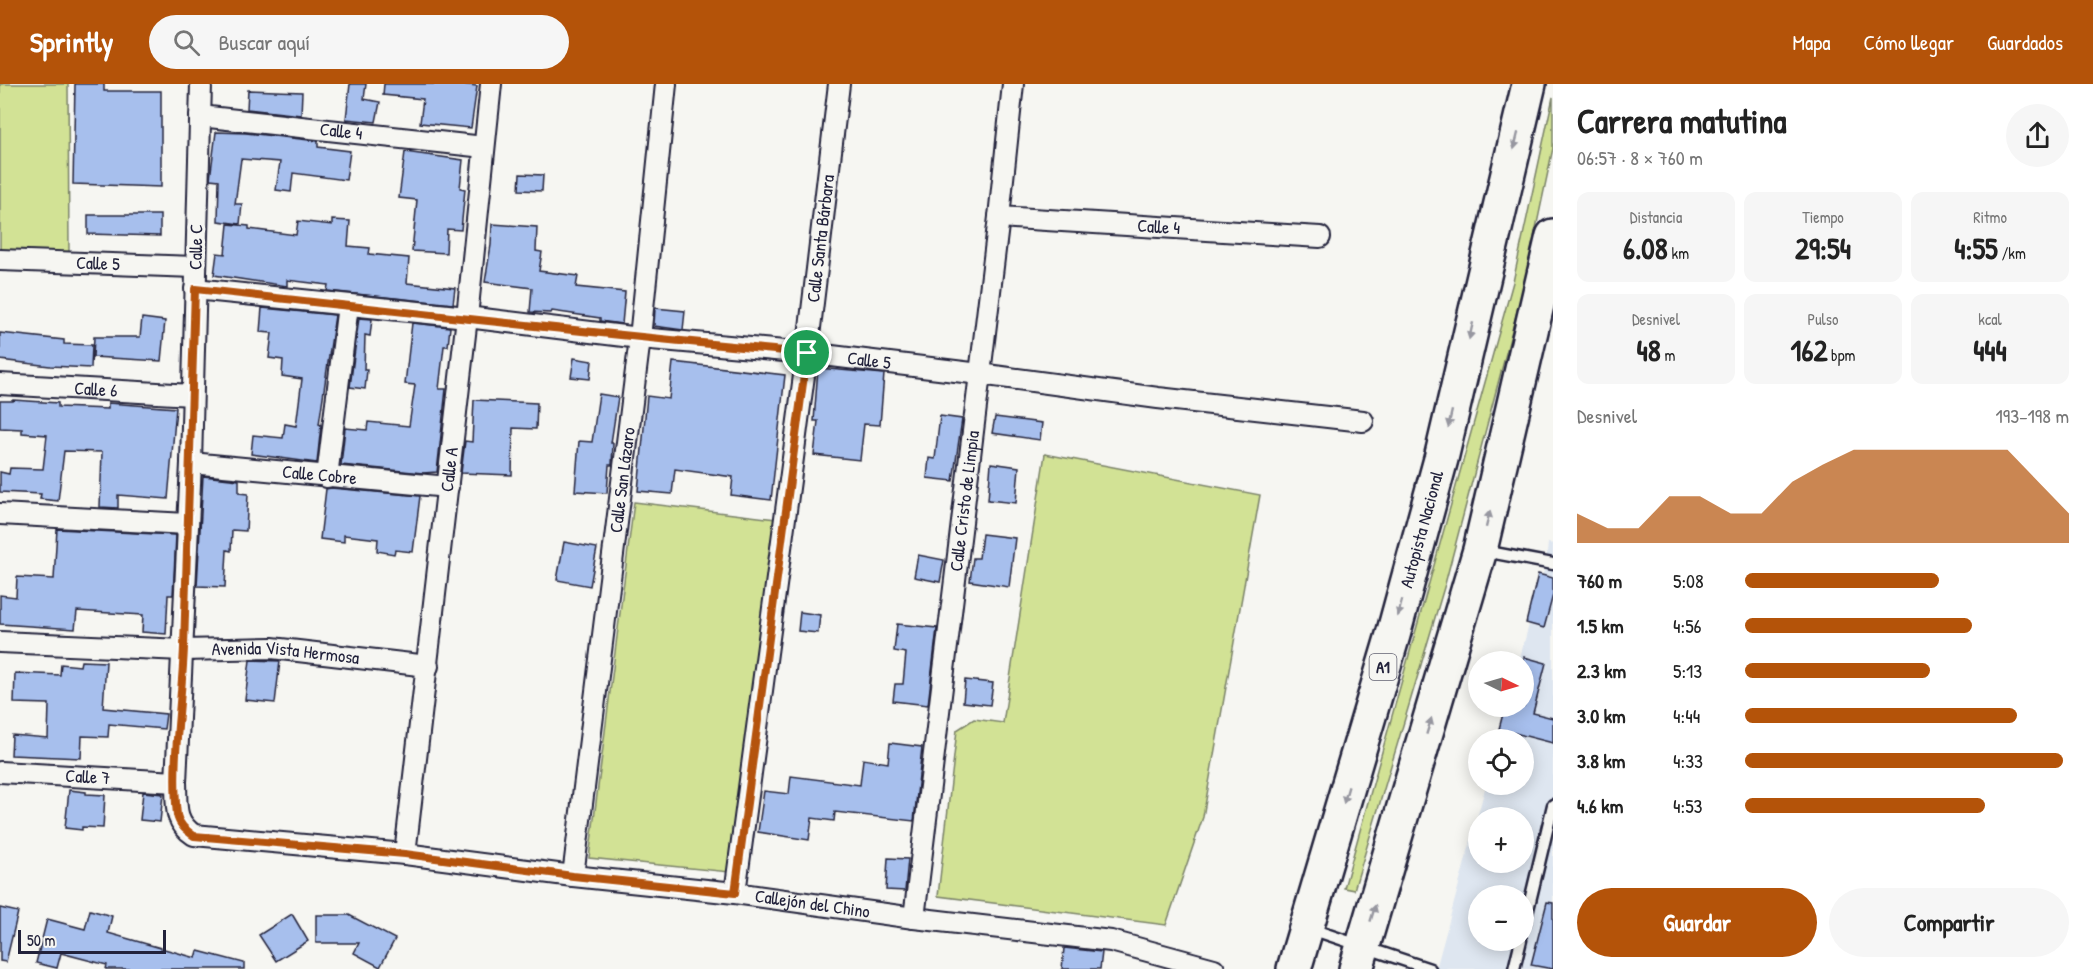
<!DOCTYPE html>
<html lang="es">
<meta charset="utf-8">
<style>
:root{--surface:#fff;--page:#f6f6f6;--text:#222;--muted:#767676;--accent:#b45309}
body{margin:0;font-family:"Patrick Hand",sans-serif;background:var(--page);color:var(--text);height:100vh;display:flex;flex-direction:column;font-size:22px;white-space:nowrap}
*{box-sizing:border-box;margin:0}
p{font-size:20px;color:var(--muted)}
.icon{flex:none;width:33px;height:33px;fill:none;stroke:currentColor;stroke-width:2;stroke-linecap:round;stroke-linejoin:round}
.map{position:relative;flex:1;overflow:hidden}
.panel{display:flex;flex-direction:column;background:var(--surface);width:540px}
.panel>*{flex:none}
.needle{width:39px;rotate:95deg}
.controls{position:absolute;left:1468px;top:567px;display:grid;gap:12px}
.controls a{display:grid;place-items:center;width:66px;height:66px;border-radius:50%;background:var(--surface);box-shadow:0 3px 15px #0003;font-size:30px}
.scale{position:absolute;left:18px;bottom:15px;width:148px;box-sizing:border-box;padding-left:6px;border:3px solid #22223b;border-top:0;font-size:16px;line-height:21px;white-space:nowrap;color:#22223b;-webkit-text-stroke:4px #f6f6f2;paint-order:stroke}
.pin{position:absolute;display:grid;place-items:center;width:51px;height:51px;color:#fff;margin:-26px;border:3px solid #fff;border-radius:50%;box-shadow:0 2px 6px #0007}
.round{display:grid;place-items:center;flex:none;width:63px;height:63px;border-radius:32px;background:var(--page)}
.summary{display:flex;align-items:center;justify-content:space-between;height:102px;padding:0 24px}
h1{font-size:33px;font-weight:800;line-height:45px}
.stats{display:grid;grid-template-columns:repeat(3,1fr);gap:9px;height:102px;padding:6px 24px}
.stats div{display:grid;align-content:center;border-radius:12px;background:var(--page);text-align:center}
.stats b{font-size:30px;font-weight:800}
.stats small{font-size:16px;font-weight:400}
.stats p{font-size:16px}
.chart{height:168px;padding:12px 24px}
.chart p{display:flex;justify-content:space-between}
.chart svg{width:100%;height:108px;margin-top:6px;fill:var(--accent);opacity:.7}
.primary-button{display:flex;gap:12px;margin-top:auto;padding:12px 24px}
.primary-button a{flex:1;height:69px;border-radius:36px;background:var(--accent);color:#fff;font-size:24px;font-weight:800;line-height:69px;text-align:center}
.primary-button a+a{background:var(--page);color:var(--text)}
ul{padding:0 24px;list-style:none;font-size:20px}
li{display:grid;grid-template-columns:96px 72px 1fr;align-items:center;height:45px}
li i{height:15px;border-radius:8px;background:var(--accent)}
header{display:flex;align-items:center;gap:36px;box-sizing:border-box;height:84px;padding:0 30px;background:var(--accent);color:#fff}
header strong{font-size:28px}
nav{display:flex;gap:33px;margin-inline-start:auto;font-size:21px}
.search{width:420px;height:54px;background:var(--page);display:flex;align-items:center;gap:15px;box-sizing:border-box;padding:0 21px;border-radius:33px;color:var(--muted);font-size:22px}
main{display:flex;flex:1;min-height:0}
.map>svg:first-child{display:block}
.built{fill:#dee6f0;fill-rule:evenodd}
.green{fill:#d2e295;stroke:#7a8268;stroke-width:1.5}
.building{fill:#a7bfed;stroke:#22223b;stroke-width:1.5}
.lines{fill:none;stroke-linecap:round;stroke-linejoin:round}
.lane-casing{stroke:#22223b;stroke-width:15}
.street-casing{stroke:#22223b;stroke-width:24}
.highway-casing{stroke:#22223b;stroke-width:38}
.lane{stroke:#f6f6f2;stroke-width:10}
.street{stroke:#f6f6f2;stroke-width:20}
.highway{stroke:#f6f6f2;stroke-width:33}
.oneway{fill:#9797a0}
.route-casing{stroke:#fff;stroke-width:12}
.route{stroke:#b45309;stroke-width:8}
.labels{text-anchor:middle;stroke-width:6;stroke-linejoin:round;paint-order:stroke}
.shield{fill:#f6f6f2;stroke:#626272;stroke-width:1.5}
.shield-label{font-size:16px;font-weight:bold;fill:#22223b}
.street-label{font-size:18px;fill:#22223b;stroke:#f6f6f2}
</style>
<header>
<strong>Sprintly</strong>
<div class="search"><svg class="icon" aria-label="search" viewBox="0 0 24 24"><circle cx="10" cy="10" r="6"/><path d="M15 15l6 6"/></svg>Buscar aquí</div>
<nav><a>Mapa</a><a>Cómo llegar</a><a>Guardados</a></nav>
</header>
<main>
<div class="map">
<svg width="1553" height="885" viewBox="0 0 1553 885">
<rect width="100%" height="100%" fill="#f6f6f2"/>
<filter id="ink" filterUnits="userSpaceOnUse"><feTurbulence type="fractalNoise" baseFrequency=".0167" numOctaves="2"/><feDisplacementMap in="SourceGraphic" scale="12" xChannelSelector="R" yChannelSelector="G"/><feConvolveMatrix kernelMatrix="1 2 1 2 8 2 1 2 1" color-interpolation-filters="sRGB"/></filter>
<g filter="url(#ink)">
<!-- built -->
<path class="built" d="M1548,459L1553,460V885H1436L1486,701L1524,700V656L1498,655L1507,623L1524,622V578L1519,577L1546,479ZM1479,734H1524V778H1479ZM1479,812H1524V856H1479Z"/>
<!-- green -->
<path class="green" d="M0,0H68L69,170L0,168Z
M1553,13V64L1524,201L1445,500L1354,806L1344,804L1513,198Z
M1045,370L1260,411L1203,733L1166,841L938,812L957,646L974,635L1003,639Z
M634,418L776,435L730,788L589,774Z"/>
<!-- building -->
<path class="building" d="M75,0H104V7H161V103L73,100Z
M350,0H366L364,15L380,18L376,38L346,35Z
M384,0H461L477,2L471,44L420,39L423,15L383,11Z
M248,6L302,8L301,31L247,25Z
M216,48L246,49L318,57V63L350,67L346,96L293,89L291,108L276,106L280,78L241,75L235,120H242L240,140L218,137L219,96L210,95Z
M405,68L463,76L460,104L465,105L461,146L447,145L446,169L412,167L417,116L399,114Z
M520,90L543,91L542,107L519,106Z
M88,131H160V152L88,150Z
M332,136L350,137L348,162L370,164L369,170L409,174L407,199L455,204L453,220L327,207L328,201L287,196V202L214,191L217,169L225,170L228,140L249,142V145L296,151L298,137L332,141Z
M492,140L537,143L536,167L542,168L539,187L578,192L576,203L625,208L622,240L600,237V234L552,227L551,229L530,228L532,204L485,198L491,161Z
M262,224L335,231L319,340L321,341L317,379L251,370L253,351L283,354L285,340L296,342L302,295L282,292L283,276L269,274L272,249L260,248Z
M655,224L685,227L683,246L654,242Z
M142,234L165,237L161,277L93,273L94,253H140Z
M359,234L372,235L370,252L365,251L364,286H367L365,305L350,303Z
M412,239L450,243L448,262H444L439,305H446L437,388L423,389L341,381L345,344L367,346L368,338L409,342L415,301L405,300Z
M0,249L64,256V260L92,261L91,284L50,282L0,276Z
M574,274L592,277L590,295L571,293Z
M673,278L785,291L771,416L731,411L733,393L675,385L672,410L638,407L647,312L669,315Z
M818,284L884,290L880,341L864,340L860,376L814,371L818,337H814Z
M599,310L618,313L611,359H613L612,381H609L607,409L575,407L579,357L592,358Z
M13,316L58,319V323L108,325V319L176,324L168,415L118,411V424L100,423L102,368L64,367L58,417L40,415L41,410L0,408V388L9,390L10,384L43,385L47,351L22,349V345L0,344V317H13Z
M474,316L537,319L536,345L513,344L512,391L461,389L465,357L472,358Z
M940,332L962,335L953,397L927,394L929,374L935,375Z
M995,333L1042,339L1040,356L992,349Z
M991,379L1019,383L1016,419L988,416Z
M203,392L239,396V409L248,410L246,447L232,446L231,467L227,466L225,503L197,502Z
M331,404L420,412L413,468L395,466L394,470L377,467L378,455L344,451V458L320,455L326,405Z
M57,445L176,451L173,511H168L166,550L142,548L143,531L77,527L75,545L0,540V511L16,513L17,493L54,495Z
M982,450L1015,454L1009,503L970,497L973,474H979Z
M564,458L597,464L590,502L557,496Z
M918,471L944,476L940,498L914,493Z
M1538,490L1553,494V511L1544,544L1526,539Z
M800,528L820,531L818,549L798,547Z
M897,540L937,544L928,621L893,617L895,600H903L906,569L894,567Z
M1524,573L1546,579L1533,629L1553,634V659L1499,645L1505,622H1524Z
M250,576L280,577L275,619L245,616Z
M81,577L106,578L103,624L166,630L164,645L109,640L108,653L82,652L81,674L11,671L12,651L48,654L49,620L14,619L15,589L60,591L61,580L80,582Z
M965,596L993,599L990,621L963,618Z
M890,659L922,663L914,737L835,728L834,737L812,734L809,756L758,748L764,707L789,710L791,692L860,701L863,675L888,679Z
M69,706L86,708V710L105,711L103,744L82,743V746L65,744Z
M143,708L163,710L160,738L140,736Z
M888,774L908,775L905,807L886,806Z
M1547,818L1553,819V885L1531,881Z
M0,824L18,828L6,878L0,877Z
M90,826L112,832L108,849L196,874L198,867L244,879V885H106L107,881L61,869L57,884L36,879L47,835L85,845Z
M292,830L308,857L276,877L259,851Z
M316,831H349L395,855L380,883L354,869L359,859H316Z
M1064,864L1102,868L1100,885H1062Z"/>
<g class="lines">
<defs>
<path id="lane" d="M1484,467L1553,480
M1524,842L1553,721
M1308,844L1430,885
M1514,885L1521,856"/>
<g id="street">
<path id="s1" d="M201,0L191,379L176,698C177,721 173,737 194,751L405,770L573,792L735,809L914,834L1111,857L1214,885"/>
<path id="s2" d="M200,32L484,63"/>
<path id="s3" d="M999,133L1320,153"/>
<path id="s4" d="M0,176L195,183"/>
<path id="s5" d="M195,205L467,233L640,254L807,269L980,290L1158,314L1363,337"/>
<path id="s6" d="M0,300L192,311"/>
<path id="s7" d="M191,379L448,403"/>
<path d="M327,393L348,221"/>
<path d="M0,430L187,440"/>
<path id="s8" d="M0,558L183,566L272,564L428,582"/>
<path id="s9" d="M0,688L176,698"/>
<path id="s10" d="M405,770L467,233L491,0"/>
<path id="s11" d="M573,792L640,254L666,0"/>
<path id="s12" d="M735,809L807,269L839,0"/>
<path id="s13" d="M914,834L999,133L1013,0"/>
</g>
<g id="highway">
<path id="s14" d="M1294,885L1393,551L1441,375L1529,0"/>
<path d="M1356,885L1480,466L1553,152"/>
</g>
</defs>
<!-- lane casing -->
<use href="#lane" class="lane-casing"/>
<!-- street casing -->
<use href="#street" class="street-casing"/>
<!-- highway casing -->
<use href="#highway" class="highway-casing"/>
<!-- lane -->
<use href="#lane" class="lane"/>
<!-- street -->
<use href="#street" class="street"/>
<!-- highway -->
<use href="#highway" class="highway"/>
</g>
<!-- one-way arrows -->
<defs><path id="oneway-solid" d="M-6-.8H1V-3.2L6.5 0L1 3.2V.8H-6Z" transform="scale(1.5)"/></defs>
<g class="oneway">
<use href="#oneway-solid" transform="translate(1516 57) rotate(104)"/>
<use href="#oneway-solid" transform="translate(1471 247) rotate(103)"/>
<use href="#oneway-solid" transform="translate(1450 335) rotate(103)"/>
<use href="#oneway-solid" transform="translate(1488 435) rotate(-77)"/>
<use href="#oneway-solid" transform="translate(1400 524) rotate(105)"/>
<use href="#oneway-solid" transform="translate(1429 642) rotate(-73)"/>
<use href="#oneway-solid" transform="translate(1346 711) rotate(106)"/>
<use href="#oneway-solid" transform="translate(1373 829) rotate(-73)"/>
</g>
</g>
<g class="lines" filter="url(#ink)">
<defs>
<path id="route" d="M195,205C399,227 603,251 807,269L735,809L573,792L405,770L194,752C186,746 179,741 177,731C171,676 182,619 184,563C187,444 192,325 195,205Z"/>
</defs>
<!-- route casing -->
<use href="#route" class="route-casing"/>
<!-- route -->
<use href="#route" class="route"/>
</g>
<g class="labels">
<!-- shield labels -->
<rect class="shield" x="1369.5" y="570" width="27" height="26" rx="4.5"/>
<g class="shield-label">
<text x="1383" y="589">A1</text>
</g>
<!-- street labels -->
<g class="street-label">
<text dy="6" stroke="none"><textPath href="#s2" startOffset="142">Calle 4</textPath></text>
<text dy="6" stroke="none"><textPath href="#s3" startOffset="160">Calle 4</textPath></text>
<text dy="6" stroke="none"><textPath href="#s12" startOffset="660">Calle Santa Bárbara</textPath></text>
<text transform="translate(196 163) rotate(-89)" y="6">Calle C</text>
<text dy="6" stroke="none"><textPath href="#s4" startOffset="98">Calle 5</textPath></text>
<text dy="6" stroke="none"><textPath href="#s5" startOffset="678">Calle 5</textPath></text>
<text dy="6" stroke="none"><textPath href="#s6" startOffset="96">Calle 6</textPath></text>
<text dy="6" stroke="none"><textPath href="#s10" startOffset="387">Calle A</textPath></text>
<text dy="6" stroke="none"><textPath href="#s7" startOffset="129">Calle Cobre</textPath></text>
<text dy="6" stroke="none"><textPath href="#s11" startOffset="399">Calle San Lázaro</textPath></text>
<text dy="6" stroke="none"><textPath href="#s13" startOffset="420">Calle Cristo de Limpia</textPath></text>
<text dy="6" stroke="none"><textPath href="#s14" startOffset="458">Autopista Nacional</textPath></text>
<text dy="6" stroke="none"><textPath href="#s8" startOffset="286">Avenida Vista Hermosa</textPath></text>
<text dy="6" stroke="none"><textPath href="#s9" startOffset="88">Calle 7</textPath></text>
<text dy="6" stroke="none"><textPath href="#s1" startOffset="1380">Callejón del Chino</textPath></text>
</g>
</g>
</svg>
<div class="controls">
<a><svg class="needle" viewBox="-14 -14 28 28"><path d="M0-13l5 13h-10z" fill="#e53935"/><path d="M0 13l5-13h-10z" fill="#767676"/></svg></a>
<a><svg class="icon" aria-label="locate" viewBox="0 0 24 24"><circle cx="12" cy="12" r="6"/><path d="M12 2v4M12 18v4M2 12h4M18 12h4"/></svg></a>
<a>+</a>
<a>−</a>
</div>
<div class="scale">50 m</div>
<div class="pin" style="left:807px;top:269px;background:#1e9e55"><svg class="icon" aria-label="arrive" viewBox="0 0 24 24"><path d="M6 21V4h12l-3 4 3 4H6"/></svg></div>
</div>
<section class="panel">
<div class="summary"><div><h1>Carrera matutina</h1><p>06:57 · 8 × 760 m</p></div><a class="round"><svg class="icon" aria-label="share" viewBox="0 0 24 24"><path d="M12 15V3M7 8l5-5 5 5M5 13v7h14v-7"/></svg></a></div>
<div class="stats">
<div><p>Distancia</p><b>6.08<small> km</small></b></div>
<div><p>Tiempo</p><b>29:54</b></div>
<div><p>Ritmo</p><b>4:55<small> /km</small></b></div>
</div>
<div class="stats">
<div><p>Desnivel</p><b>48<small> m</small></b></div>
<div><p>Pulso</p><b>162<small> bpm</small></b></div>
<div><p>kcal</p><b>444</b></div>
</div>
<div class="chart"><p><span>Desnivel</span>193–198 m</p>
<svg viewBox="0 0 160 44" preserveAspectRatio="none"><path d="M0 44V32L10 38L20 38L30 25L40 25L50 32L60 32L70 19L80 12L90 6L100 6L110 6L120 6L130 6L140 6L150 19L160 32V44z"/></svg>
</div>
<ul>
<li><b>760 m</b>5:08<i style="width:60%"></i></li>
<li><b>1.5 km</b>4:56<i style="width:70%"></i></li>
<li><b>2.3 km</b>5:13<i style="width:57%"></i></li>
<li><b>3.0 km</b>4:44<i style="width:84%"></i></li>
<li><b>3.8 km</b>4:33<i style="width:98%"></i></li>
<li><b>4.6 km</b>4:53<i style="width:74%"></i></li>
</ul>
<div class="primary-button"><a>Guardar</a><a>Compartir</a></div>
</section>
</main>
